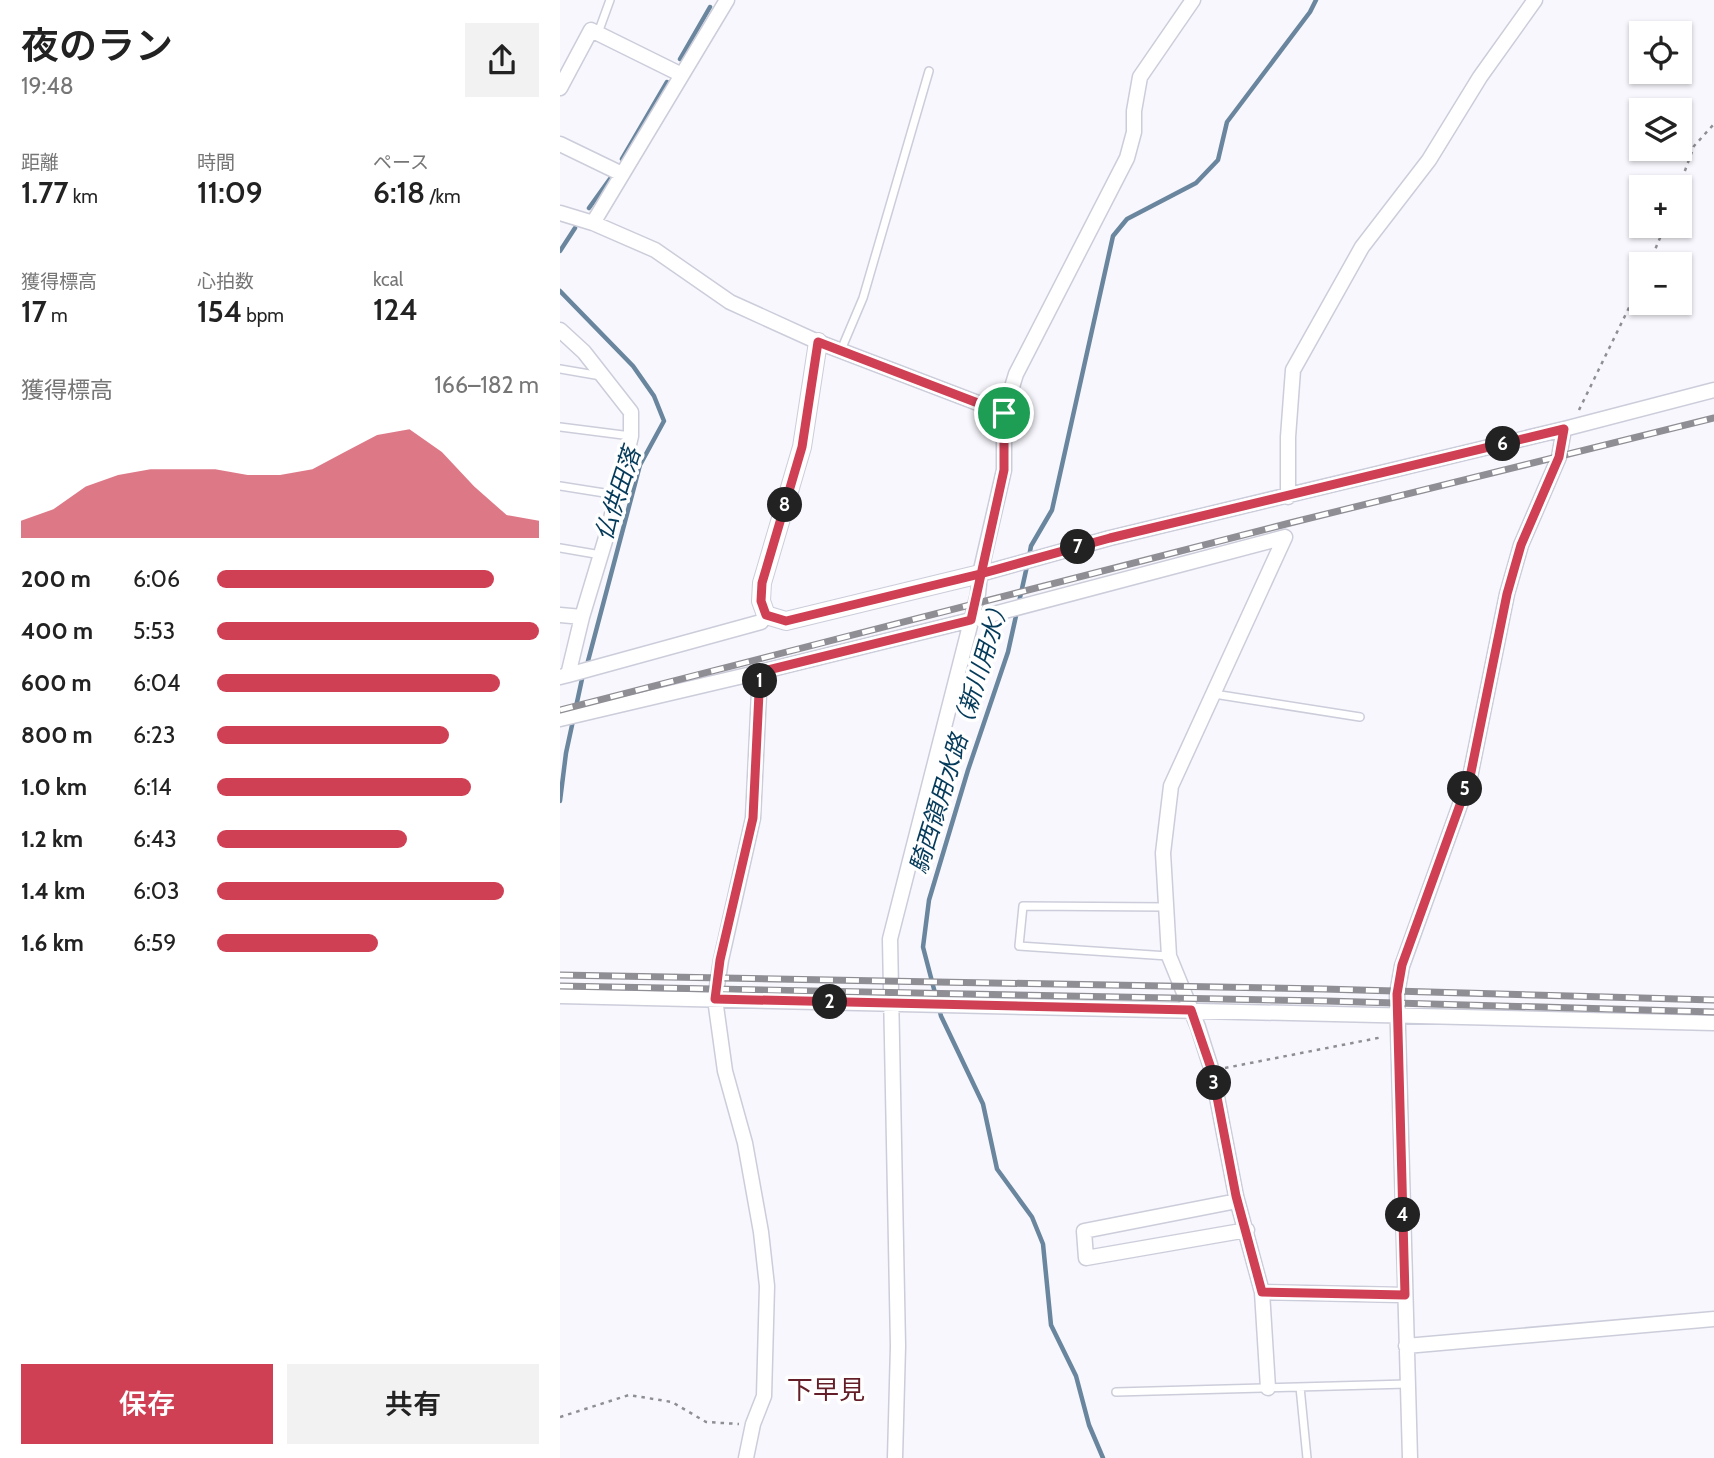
<!DOCTYPE html>
<html lang="ja">
<meta charset="utf-8">
<style>
:root{--surface:#fff;--page:#f2f2f2;--text:#222;--muted:#767676;--accent:#d04055}
body{margin:0;font-family:Cabin,"Noto Sans JP",sans-serif;background:var(--page);color:var(--text);height:100vh;display:flex;flex-direction:column;font-size:26px;white-space:nowrap}
*{box-sizing:border-box;margin:0}
p{font-size:23px;color:var(--muted)}
.icon{flex:none;width:38px;height:38px;fill:none;stroke:currentColor;stroke-width:2;stroke-linecap:round;stroke-linejoin:round}
.map{position:relative;flex:1;overflow:hidden}
.side{display:flex;flex-direction:column;background:var(--surface);width:560px}
.side>*{flex:none}
.tools{position:absolute;left:1069px;top:21px;display:grid;gap:14px}
.tools a{display:grid;place-items:center;width:63px;height:63px;border-radius:0px;background:var(--surface);box-shadow:0 2px 5px #0004;font-size:35px}
.pin{position:absolute;display:grid;place-items:center;width:60px;height:60px;color:#fff;margin:-30px;border:4px solid #fff;border-radius:50%;box-shadow:0 2px 7px #0007}
.km{position:absolute;width:35px;height:35px;margin:-18px;border-radius:50%;background:#222;color:#fff;font-size:19px;line-height:35px;text-align:center}
.round{display:grid;place-items:center;flex:none;width:74px;height:74px;border-radius:0px;background:var(--page)}
.head{display:flex;align-items:center;justify-content:space-between;height:119px;padding:0 21px}
h1{font-size:38px;font-weight:600;line-height:52px}
.figures{display:grid;grid-template-columns:repeat(3,1fr);gap:10px;height:119px;padding:7px 21px}
.figures div{display:grid;align-content:center}
.figures b{font-size:30px;font-weight:600}
.figures small{font-size:19px;font-weight:400}
.figures p{font-size:19px}
.chart{height:196px;padding:14px 21px}
.chart p{display:flex;justify-content:space-between}
.chart svg{width:100%;height:126px;margin-top:7px;fill:var(--accent);opacity:.7}
.button{display:flex;gap:14px;margin-top:auto;padding:14px 21px}
.button a{flex:1;height:80px;border-radius:0px;background:var(--accent);color:#fff;font-size:28px;font-weight:600;line-height:80px;text-align:center}
.button a+a{background:var(--page);color:var(--text)}
ul{padding:0 21px;list-style:none;font-size:23px}
li{display:grid;grid-template-columns:112px 84px 1fr;align-items:center;height:52px}
li i{height:18px;border-radius:9px;background:var(--accent)}
main{display:flex;flex:1;min-height:0}
.map>svg:first-child{display:block}
.lines{fill:none;stroke-linecap:round;stroke-linejoin:round}
.stream{stroke:#69869e;stroke-width:4.5}
.service-casing{stroke:#cccdda;stroke-width:10}
.minor-casing{stroke:#cccdda;stroke-width:17}
.tertiary-casing{stroke:#cccdda;stroke-width:20}
.path{stroke:#8e8f94;stroke-width:2.5;stroke-dasharray:3.5 5;stroke-linecap:butt}
.service{stroke:#fff;stroke-width:7}
.minor{stroke:#fff;stroke-width:14}
.tertiary{stroke:#fff;stroke-width:18}
.rail-casing{stroke:#8e8e94;stroke-width:7}
.rail{stroke:#fff;stroke-width:4.5;stroke-dasharray:13;stroke-linecap:butt}
.route-casing{stroke:#fff;stroke-width:14}
.route{stroke:#d04055;stroke-width:9}
.labels{text-anchor:middle;stroke-width:7;stroke-linejoin:round;paint-order:stroke}
.water-label{font-size:24px;font-style:italic;fill:#043a5a;stroke:#fff}
.quarter-label{font-size:26px;fill:#641e27;stroke:#fff}
</style>
<main>
<section class="side">
<div class="head"><div><h1>夜のラン</h1><p>19:48</p></div><a class="round"><svg class="icon" aria-label="share" viewBox="0 0 24 24"><path d="M12 15V3M7 8l5-5 5 5M5 13v7h14v-7"/></svg></a></div>
<div class="figures">
<div><p>距離</p><b>1.77<small> km</small></b></div>
<div><p>時間</p><b>11:09</b></div>
<div><p>ペース</p><b>6:18<small> /km</small></b></div>
</div>
<div class="figures">
<div><p>獲得標高</p><b>17<small> m</small></b></div>
<div><p>心拍数</p><b>154<small> bpm</small></b></div>
<div><p>kcal</p><b>124</b></div>
</div>
<div class="chart"><p><span>獲得標高</span>166–182 m</p>
<svg viewBox="0 0 160 44" preserveAspectRatio="none"><path d="M0 44V38L10 34L20 26L30 22L40 20L50 20L60 20L70 22L80 22L90 20L100 14L110 8L120 6L130 14L140 26L150 36L160 38V44z"/></svg>
</div>
<ul>
<li><b>200 m</b>6:06<i style="width:86%"></i></li>
<li><b>400 m</b>5:53<i style="width:100%"></i></li>
<li><b>600 m</b>6:04<i style="width:88%"></i></li>
<li><b>800 m</b>6:23<i style="width:72%"></i></li>
<li><b>1.0 km</b>6:14<i style="width:79%"></i></li>
<li><b>1.2 km</b>6:43<i style="width:59%"></i></li>
<li><b>1.4 km</b>6:03<i style="width:89%"></i></li>
<li><b>1.6 km</b>6:59<i style="width:50%"></i></li>
</ul>
<div class="button"><a>保存</a><a>共有</a></div>
</section>
<div class="map">
<svg width="1154" height="1458" viewBox="0 0 1154 1458">
<rect width="100%" height="100%" fill="#f7f7fd"/>
<g class="lines">
<!-- stream -->
<path class="stream" d="M120,59L150,7
M62,159L107,82
M29,208L52,176
M0,251L15,228
M0,291L73,366L94,396L104,421L80,465L28,661
M469,557L471,546L492,510L553,236L567,219L636,183L658,160L667,122L750,12L756,0
M467,566L448,652L408,770L369,900L363,947L381,1016L423,1104L437,1169L472,1217L483,1244L491,1325L516,1376L529,1425L543,1458
M0,801L6,753L22,679"/>
<defs>
<path id="service" d="M38,33L50,0
M281,350L303,298L369,71
M0,369L41,376
M0,427L71,436
M0,486L57,495
M0,548L41,555
M654,694L800,717
M606,907L463,906L459,946L608,956
M740,1387L747,1458
M556,1392L847,1384"/>
<path id="minor" d="M0,88L31,30L122,75
M0,144L62,174
M0,213L33,223L95,250L170,302L258,342L444,413
M33,223L167,0
M0,330L24,352L71,412V436L48,531L22,617L8,675L0,677
M728,497V437L733,370L802,247L869,160L920,77L975,0
M725,537L611,786L603,853L609,956L638,1027L652,1071L676,1196L702,1292L844,1295
M420,574L550,538L1004,429L1154,390
M0,615L22,617
M8,675L201,622L206,615
M0,719L200,672
M0,996L1154,1023
M677,1201L524,1231L526,1258L687,1230
M702,1292L708,1388
M846,1346L1154,1319
M186,1458L193,1424L204,1396L207,1286L201,1232L185,1143L165,1071L155,999L161,960L193,818L200,672L411,620L725,537
M335,1458L338,1346L330,939L418,594L420,574L444,470V413L456,374L567,158L574,132V111L580,77L633,0
M850,1458L837,994L842,966L910,777L947,594L961,545L999,457L1004,429"/>
<path id="tertiary" d="M258,342L242,447L202,583L201,601L206,615L226,621L420,574"/>
</defs>
<!-- service casing -->
<use href="#service" class="service-casing"/>
<!-- minor casing -->
<use href="#minor" class="minor-casing"/>
<!-- tertiary casing -->
<use href="#tertiary" class="tertiary-casing"/>
<!-- path -->
<path class="path" d="M1119,187L1134,146L1154,124
M1089,264L1105,226
M1019,410L1082,281
M665,1068L823,1037
M0,1417L69,1395L112,1402L146,1422L179,1424"/>
<!-- service -->
<use href="#service" class="service"/>
<!-- minor -->
<use href="#minor" class="minor"/>
<!-- tertiary -->
<use href="#tertiary" class="tertiary"/>
<defs>
<path id="rail" d="M0,710L730,523L1154,418
M0,975L764,989L1154,1000
M0,986L766,1001L1154,1012"/>
</defs>
<!-- rail casing -->
<use href="#rail" class="rail-casing"/>
<!-- rail -->
<use href="#rail" class="rail"/>
</g>
<g class="lines">
<defs>
<path id="route" d="M444,413V470L411,620L200,672L193,818L160,960L155,999L631,1010L652,1071L676,1196L702,1292L845,1295L837,994L842,965L910,777L947,594L961,545L999,457L1004,429L550,538L420,574L226,621L206,615L201,601L202,583L242,447L258,342L444,413"/>
</defs>
<!-- route casing -->
<use href="#route" class="route-casing"/>
<!-- route -->
<use href="#route" class="route"/>
</g>
<g class="labels">
<!-- water labels -->
<g class="water-label">
<text transform="translate(58 494) rotate(-72)" y="8">仏供田落</text>
<text transform="translate(400 735) rotate(-73)" y="8">騎西領用水路（新川用水）</text>
</g>
<!-- quarter labels -->
<g class="quarter-label">
<text x="266" y="1399">下早見</text>
</g>
</g>
</svg>
<div class="tools">
<a><svg class="icon" aria-label="locate" viewBox="0 0 24 24"><circle cx="12" cy="12" r="6"/><path d="M12 2v4M12 18v4M2 12h4M18 12h4"/></svg></a>
<a><svg class="icon" aria-label="layers" viewBox="0 0 24 24"><path d="M12 4l9 5-9 5-9-5zM3 14l9 5 9-5"/></svg></a>
<a>+</a>
<a>−</a>
</div>
<div class="pin" style="left:444px;top:413px;background:#1e9e55"><svg class="icon" aria-label="arrive" viewBox="0 0 24 24"><path d="M6 21V4h12l-3 4 3 4H6"/></svg></div>
<b class="km" style="left:200px;top:681px">1</b>
<b class="km" style="left:270px;top:1002px">2</b>
<b class="km" style="left:654px;top:1083px">3</b>
<b class="km" style="left:843px;top:1215px">4</b>
<b class="km" style="left:905px;top:789px">5</b>
<b class="km" style="left:943px;top:444px">6</b>
<b class="km" style="left:518px;top:547px">7</b>
<b class="km" style="left:225px;top:505px">8</b>
</div>
</main>
